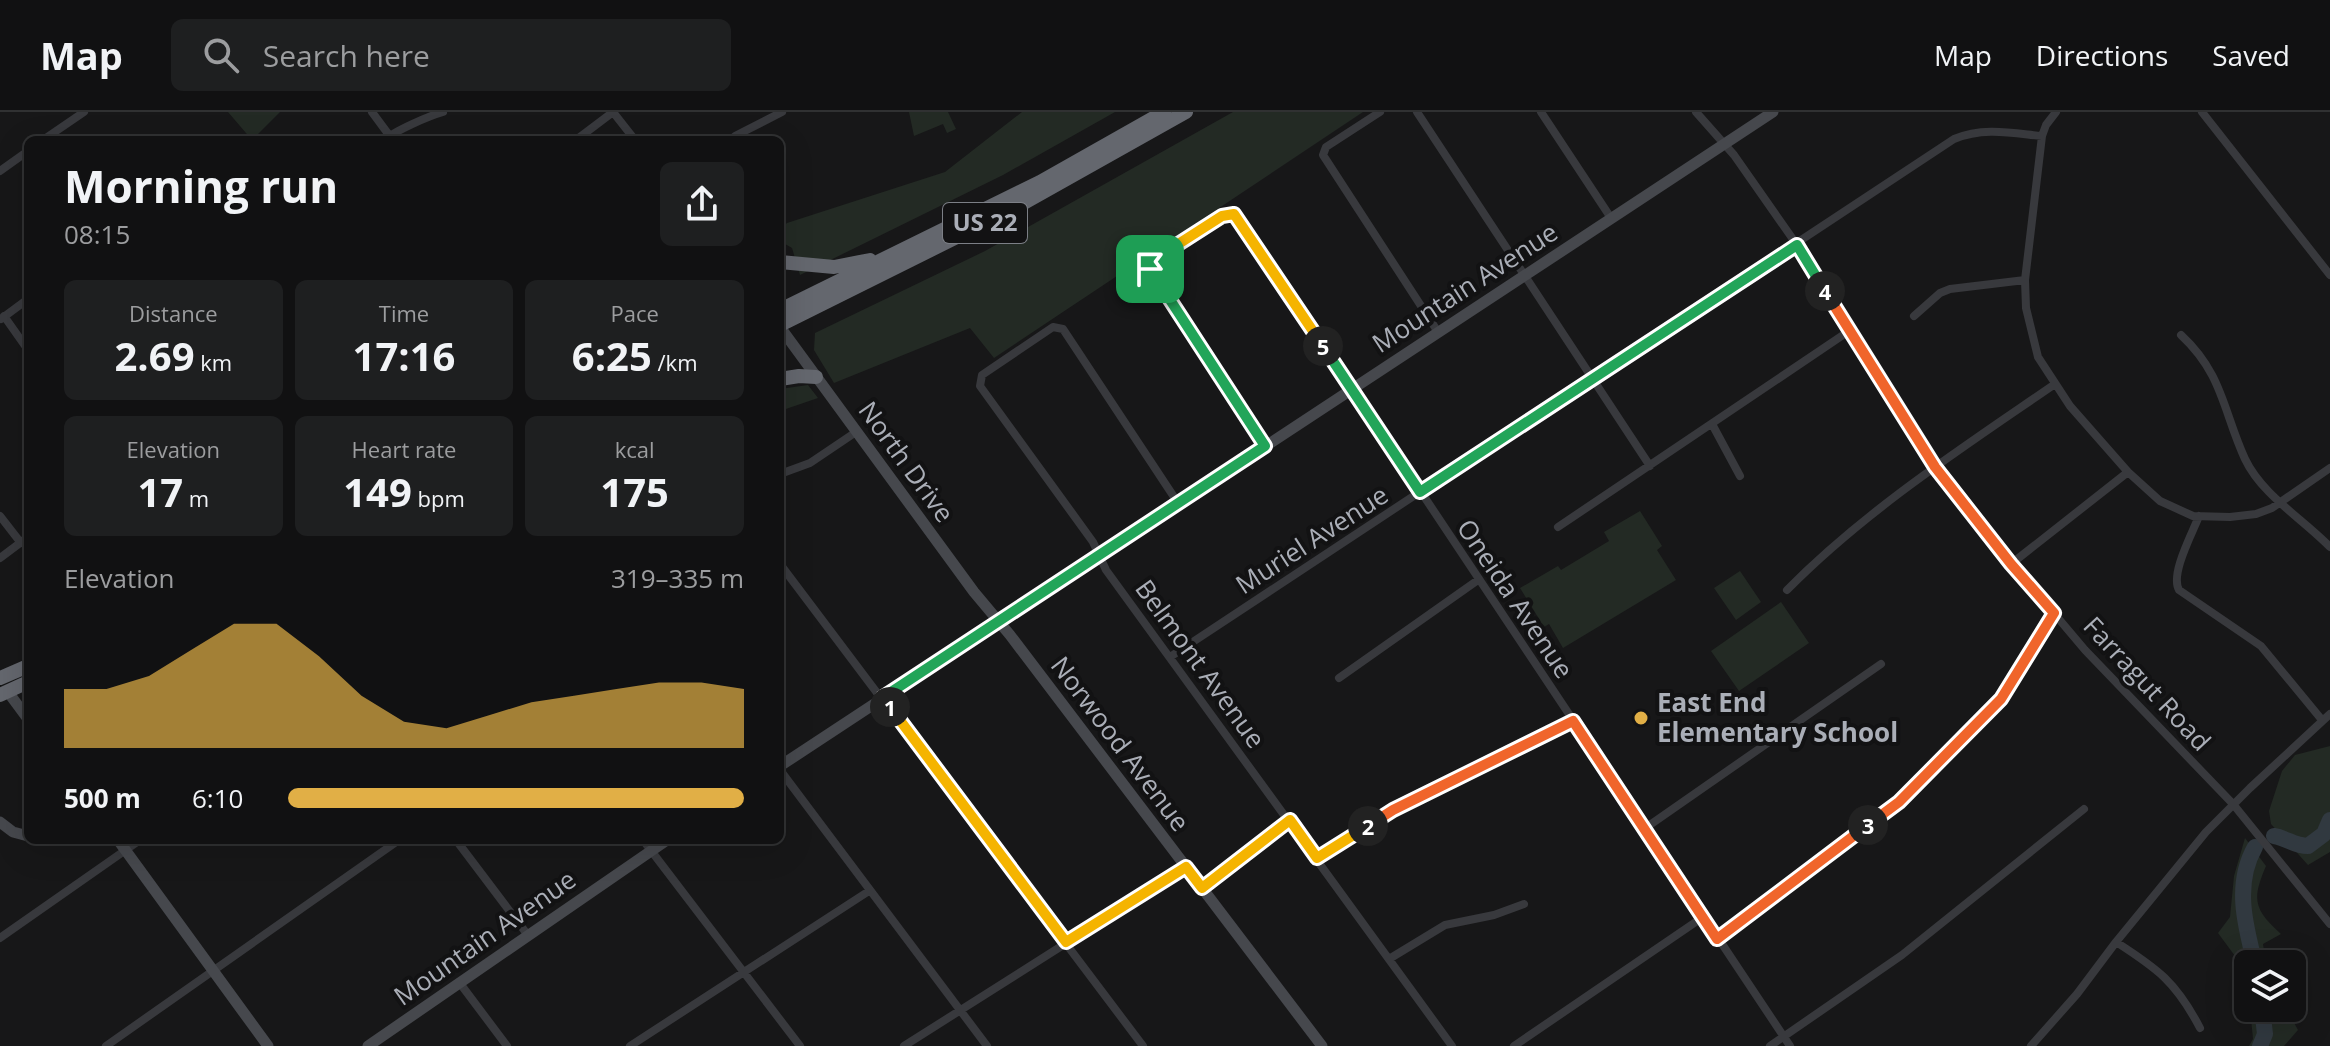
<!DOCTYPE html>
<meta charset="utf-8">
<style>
:root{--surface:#111112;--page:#1e1f20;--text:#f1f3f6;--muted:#9c9d9f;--line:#303132;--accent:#e1af46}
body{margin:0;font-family:"Open Sans",sans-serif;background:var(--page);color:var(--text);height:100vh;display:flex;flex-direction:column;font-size:30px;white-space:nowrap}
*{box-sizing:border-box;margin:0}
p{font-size:26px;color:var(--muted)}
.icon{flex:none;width:44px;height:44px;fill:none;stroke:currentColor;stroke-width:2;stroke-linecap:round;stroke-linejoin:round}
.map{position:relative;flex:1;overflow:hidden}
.panel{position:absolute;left:24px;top:24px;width:760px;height:708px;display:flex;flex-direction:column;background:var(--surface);border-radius:12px;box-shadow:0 8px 32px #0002,0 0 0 2px var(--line)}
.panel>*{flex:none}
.fabs{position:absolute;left:2234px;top:838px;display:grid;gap:16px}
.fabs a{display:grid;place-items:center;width:72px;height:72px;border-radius:12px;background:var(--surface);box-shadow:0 8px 32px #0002,0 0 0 2px var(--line);font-size:40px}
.pin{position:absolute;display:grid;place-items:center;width:68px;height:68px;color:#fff;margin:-34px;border-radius:16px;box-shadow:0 4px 12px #0006}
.km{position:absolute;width:40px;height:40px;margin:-20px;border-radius:50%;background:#222;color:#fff;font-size:22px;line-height:40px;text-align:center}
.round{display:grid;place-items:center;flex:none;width:84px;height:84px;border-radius:12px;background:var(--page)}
.headline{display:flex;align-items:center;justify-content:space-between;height:136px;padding:0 40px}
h1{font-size:44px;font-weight:700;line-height:60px}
.stats{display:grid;grid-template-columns:repeat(3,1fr);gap:12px;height:136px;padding:8px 40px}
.stats div{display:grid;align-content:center;border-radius:12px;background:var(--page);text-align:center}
.stats b{font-size:40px;font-weight:700}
.stats small{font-size:22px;font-weight:400}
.stats p{font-size:22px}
.chart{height:224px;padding:16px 40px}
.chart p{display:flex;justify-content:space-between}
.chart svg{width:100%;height:144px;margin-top:8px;fill:var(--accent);opacity:.7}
ul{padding:0 40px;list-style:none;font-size:26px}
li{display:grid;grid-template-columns:128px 96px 1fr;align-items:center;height:60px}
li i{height:20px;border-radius:10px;background:var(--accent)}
header{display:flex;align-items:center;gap:48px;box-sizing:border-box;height:112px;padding:0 40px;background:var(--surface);border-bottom:2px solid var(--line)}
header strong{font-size:38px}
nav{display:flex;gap:44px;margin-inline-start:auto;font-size:28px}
.search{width:560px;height:72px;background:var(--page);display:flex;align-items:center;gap:20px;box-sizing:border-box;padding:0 28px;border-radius:12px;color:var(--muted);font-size:30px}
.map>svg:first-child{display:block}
.green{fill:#232a24}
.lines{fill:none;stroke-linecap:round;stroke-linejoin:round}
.river{stroke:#313940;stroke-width:16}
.street{stroke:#38393d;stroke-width:8}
.secondary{stroke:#46484d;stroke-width:11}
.highway{stroke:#64676e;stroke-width:14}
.split-1-casing{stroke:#fff;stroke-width:16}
.split-2-casing{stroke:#fff;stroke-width:16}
.split-3-casing{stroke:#fff;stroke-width:16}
.split-4-casing{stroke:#fff;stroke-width:16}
.split-5-casing{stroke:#fff;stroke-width:16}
.split-6-casing{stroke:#fff;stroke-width:16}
.split-1{stroke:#22a559;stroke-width:10}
.split-2{stroke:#f5b400;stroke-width:10}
.split-3{stroke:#f0652b;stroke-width:10}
.split-4{stroke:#f0652b;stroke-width:10}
.split-5{stroke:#22a559;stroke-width:10}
.split-6{stroke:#f5b400;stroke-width:10}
.poi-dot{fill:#e1af46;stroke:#121213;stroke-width:3}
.labels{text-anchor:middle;stroke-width:8;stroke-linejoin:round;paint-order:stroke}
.shield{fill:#121213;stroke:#7c7f86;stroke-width:2}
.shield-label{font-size:24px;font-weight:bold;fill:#aaaeb7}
.street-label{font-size:26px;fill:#aaaeb7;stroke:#121213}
.poi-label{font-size:26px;font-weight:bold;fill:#aaaeb7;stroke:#121213;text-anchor:start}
</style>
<header>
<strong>Map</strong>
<div class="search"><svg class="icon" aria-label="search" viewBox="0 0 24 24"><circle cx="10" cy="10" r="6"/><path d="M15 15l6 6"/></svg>Search here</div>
<nav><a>Map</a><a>Directions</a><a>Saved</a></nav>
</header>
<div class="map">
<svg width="2330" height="934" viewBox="0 0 2330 934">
<rect width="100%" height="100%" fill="#171718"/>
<!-- green -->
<path class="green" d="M228,0H280L252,28Z
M909,0H948L956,17L947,21L943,12L914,24Z
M1022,0H1115L1003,63L800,163L792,136L780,129V118L787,111L945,60Z
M1233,0H1363L994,246L970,216L834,271L814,238L815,221L985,139Z
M808,273L818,286L780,299V277Z
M1640,399L1662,434L1657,438L1676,468L1563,536L1549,512L1544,515L1520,476L1558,454L1561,458L1609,429L1604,420Z
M1740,459L1761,490L1736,508L1714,476Z
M1781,490L1809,531L1739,579L1711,539Z
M2330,634V740L2308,753L2271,712L2269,699L2282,659L2295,643Z
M2245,726L2266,754C2252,787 2253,797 2281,822L2263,832L2266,852H2248V877L2246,859L2218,821L2230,805L2234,764Z
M2250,896H2286L2298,918L2284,934H2249L2253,927Z"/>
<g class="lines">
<!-- river -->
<path class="river" d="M2274,724C2287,726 2294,734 2308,734L2324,722L2330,708
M2255,852C2245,813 2234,772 2255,735
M2260,934L2265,922L2262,896"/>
<!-- street -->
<path class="street" d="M372,0L389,23
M613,0L635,28
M1380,0L1326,35L1323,43L1438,220
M1417,0L1650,354
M1541,0L1611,106
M1696,0L1734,43L1797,133L1935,355L1977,410L2085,538L2233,692L2330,812
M2056,0L2046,13L2042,24L2025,168L2026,196L2038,245L2070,294L2128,360L2160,389L2193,404L2230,405L2256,402L2272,396L2330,356
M2202,0L2330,163
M735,24L782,0
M43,28L84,0
M385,28C394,19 429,4 443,0
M576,28L613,0
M0,59L28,39
M4,204L28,238
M1914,204L1940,181L1950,177L2025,168
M1,207L28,187
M2181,223C2223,262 2223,299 2245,347C2262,383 2303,407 2330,435
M1712,312L1740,364
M1265,334L1150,157L1155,147L1228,101L1238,105L1790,934
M780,362L810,351L856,320
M1178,391L1063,217L1053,215L982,263L980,274L1093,430L1106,458L1452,934
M0,404L21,431
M2199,404C2192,422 2170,462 2179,478L2261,534L2322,608
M1558,415L1849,219
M0,446L28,425
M780,452L1143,934
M2011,452L2128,360
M1787,478C1866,398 1962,336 2055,272
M1170,545L1954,27C1984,15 2011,21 2042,24
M1339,566L1478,468
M780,658L987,934
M1644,717L1881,552
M456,728L527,822
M643,728L800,934
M1317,746L1393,698L1573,609
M1202,776L1290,708
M0,826L140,728
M1717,827L1899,690L2001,587L2054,501
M2116,830C2158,857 2176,870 2200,916
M1389,847L1445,813L1494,803L1524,792
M459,870L507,934
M106,934L399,728
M630,934L869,779
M904,934L1186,755
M1514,934L1703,805
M1770,934L1902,843L2084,697
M2031,934L2077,882L2116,830L2206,720L2250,676L2330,602"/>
<!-- secondary -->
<path class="secondary" d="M780,215L974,480L1010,523L1322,934
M8,580L28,607
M780,654L1773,0
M0,710L13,720L28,724
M118,728L268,934
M368,934L667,728"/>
<!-- highway -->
<path class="highway" d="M780,150L834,155L870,148
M780,198L1040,70L1164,0
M780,213L1015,96L1186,0
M780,267L799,264L816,265
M0,566L28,554
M0,583L28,570"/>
</g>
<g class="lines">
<defs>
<path id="split-1" d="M890,595L882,586L1265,334L1150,157"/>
<path id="split-2" d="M890,595L1066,830L1186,755L1202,776L1290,708L1317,746L1368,714"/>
<path id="split-3" d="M1368,714L1393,698L1573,609L1717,827L1868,713"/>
<path id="split-4" d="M1825,179L1935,355L2011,452L2054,501L2001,587L1899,690L1868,713"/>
<path id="split-5" d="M1323,234L1420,380L1797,133L1825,179"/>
<path id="split-6" d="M1150,157L1155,147L1222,104L1234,102L1323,234"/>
</defs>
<!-- split-1 casing -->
<use href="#split-1" class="split-1-casing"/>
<!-- split-2 casing -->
<use href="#split-2" class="split-2-casing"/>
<!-- split-3 casing -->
<use href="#split-3" class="split-3-casing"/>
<!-- split-4 casing -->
<use href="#split-4" class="split-4-casing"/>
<!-- split-5 casing -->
<use href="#split-5" class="split-5-casing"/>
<!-- split-6 casing -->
<use href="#split-6" class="split-6-casing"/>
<!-- split-1 -->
<use href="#split-1" class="split-1"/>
<!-- split-2 -->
<use href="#split-2" class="split-2"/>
<!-- split-3 -->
<use href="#split-3" class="split-3"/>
<!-- split-4 -->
<use href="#split-4" class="split-4"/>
<!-- split-5 -->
<use href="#split-5" class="split-5"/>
<!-- split-6 -->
<use href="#split-6" class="split-6"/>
</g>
<!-- markers -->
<circle class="poi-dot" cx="1641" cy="606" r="8"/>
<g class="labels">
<!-- shield labels -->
<rect class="shield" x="943" y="91" width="84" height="40" rx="6"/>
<g class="shield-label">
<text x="985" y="119">US 22</text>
</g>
<!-- street labels -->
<g class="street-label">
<text transform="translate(1465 176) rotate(-33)" y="9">Mountain Avenue</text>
<text transform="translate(906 350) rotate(54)" y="9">North Drive</text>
<text transform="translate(1312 428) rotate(-33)" y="9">Muriel Avenue</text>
<text transform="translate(1515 487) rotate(56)" y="9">Oneida Avenue</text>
<text transform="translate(1200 552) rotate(54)" y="9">Belmont Avenue</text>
<text transform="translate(2147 572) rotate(47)" y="9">Farragut Road</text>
<text transform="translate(1120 632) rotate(53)" y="9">Norwood Avenue</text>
<text transform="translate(485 826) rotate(-35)" y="9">Mountain Avenue</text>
</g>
<!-- poi labels -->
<g class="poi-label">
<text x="1657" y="600">East End<tspan x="1657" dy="30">Elementary School</tspan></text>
</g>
</g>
</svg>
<div class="fabs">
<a><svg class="icon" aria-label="layers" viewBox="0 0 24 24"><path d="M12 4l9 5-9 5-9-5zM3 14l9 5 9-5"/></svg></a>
</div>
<div class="pin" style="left:1150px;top:157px;background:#1e9e55"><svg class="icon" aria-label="arrive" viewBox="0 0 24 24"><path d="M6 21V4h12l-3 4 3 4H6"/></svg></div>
<b class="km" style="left:890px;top:595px">1</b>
<b class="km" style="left:1368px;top:714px">2</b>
<b class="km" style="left:1868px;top:713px">3</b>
<b class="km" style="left:1825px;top:179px">4</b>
<b class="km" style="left:1323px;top:234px">5</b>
<section class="panel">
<div class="headline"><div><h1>Morning run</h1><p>08:15</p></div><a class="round"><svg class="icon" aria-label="share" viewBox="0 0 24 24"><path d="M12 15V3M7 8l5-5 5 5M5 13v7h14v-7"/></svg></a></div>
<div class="stats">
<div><p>Distance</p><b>2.69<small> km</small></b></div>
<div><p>Time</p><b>17:16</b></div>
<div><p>Pace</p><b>6:25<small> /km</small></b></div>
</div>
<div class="stats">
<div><p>Elevation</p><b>17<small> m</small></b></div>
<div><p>Heart rate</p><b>149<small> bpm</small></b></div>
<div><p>kcal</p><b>175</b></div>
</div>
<div class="chart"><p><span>Elevation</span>319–335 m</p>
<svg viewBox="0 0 160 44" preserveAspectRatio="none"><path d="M0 44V26L10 26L20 22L30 14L40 6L50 6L60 16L70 28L80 36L90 38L100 34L110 30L120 28L130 26L140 24L150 24L160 26V44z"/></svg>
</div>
<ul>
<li><b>500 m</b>6:10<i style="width:100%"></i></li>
</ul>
</section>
</div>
